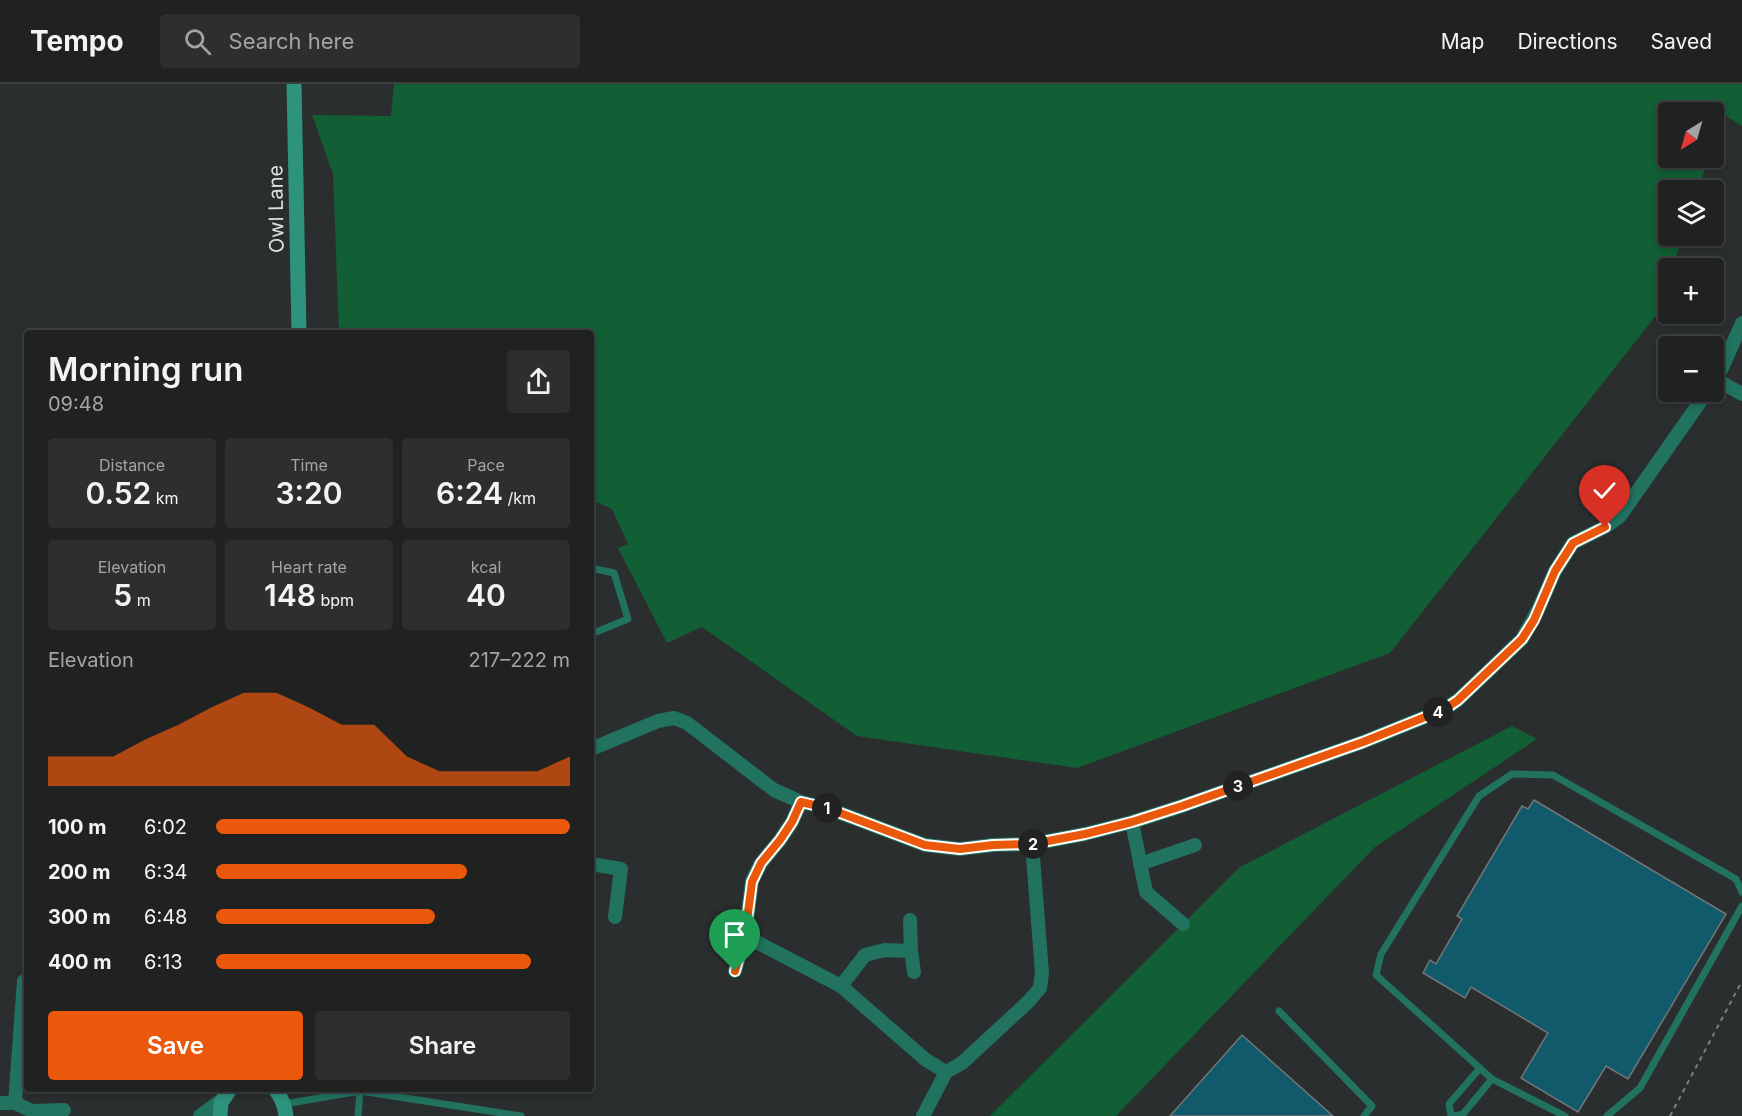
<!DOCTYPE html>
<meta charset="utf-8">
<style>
:root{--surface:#202222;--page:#2d2f2f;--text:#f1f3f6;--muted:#a2a4a5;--line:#3d3f40;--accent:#ea580c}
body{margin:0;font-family:Inter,sans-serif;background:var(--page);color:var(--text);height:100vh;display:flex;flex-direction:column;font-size:22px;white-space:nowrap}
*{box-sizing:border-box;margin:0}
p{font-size:20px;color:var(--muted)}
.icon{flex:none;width:33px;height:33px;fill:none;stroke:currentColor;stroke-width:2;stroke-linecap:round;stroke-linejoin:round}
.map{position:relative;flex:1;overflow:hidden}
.panel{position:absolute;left:24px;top:246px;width:570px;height:762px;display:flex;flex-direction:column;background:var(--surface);border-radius:6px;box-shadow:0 3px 9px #0003,0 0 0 2px var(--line)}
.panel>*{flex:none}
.needle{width:39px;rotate:217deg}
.tools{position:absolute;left:1658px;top:18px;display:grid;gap:12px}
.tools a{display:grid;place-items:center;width:66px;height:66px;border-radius:6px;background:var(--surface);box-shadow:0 3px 9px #0003,0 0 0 2px var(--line);font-size:30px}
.pin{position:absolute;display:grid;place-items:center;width:51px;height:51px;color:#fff;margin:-62px -26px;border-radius:50% 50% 50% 0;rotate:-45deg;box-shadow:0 0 6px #0007}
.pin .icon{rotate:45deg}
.km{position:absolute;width:30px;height:30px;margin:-15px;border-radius:50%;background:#222;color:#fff;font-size:16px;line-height:30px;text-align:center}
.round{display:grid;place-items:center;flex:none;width:63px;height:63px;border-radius:6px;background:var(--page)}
.headline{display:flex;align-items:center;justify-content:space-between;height:102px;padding:0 24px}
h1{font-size:33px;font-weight:600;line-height:45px}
.stats{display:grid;grid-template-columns:repeat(3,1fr);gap:9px;height:102px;padding:6px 24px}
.stats div{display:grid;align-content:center;border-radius:6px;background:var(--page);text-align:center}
.stats b{font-size:30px;font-weight:600}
.stats small{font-size:16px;font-weight:400}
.stats p{font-size:16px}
.chart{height:168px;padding:12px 24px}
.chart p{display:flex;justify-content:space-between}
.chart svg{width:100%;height:108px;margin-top:6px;fill:var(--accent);opacity:.7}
.action{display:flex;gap:12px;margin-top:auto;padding:12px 24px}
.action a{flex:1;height:69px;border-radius:6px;background:var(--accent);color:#fff;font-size:24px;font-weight:600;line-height:69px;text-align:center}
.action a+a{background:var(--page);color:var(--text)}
ul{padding:0 24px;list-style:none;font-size:20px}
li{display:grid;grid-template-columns:96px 72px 1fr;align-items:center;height:45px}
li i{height:15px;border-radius:8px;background:var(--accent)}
header{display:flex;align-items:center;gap:36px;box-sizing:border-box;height:84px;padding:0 30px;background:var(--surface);border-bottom:2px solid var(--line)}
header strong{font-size:28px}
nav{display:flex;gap:33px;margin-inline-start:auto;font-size:21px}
.search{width:420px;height:54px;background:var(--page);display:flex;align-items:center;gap:15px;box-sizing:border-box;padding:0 21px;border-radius:6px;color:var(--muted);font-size:22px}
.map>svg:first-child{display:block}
.green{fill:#125e35}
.building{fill:#105a6b;stroke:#727678;stroke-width:1.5}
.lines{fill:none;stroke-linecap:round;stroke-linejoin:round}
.path{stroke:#7c7f7f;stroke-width:2;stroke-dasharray:4.5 4.5;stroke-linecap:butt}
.lane{stroke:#227260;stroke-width:7}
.street{stroke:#227260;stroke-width:14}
.secondary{stroke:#2e937d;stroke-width:15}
.route-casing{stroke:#fff;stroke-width:12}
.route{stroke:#ea580c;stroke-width:8}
.labels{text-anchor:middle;stroke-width:6;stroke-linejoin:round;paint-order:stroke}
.street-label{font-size:20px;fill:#dde0e0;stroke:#2a2e2e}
</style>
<header>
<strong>Tempo</strong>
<div class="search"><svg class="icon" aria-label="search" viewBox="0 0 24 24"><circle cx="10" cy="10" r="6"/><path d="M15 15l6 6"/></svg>Search here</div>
<nav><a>Map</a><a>Directions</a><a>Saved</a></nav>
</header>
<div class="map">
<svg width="1742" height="1032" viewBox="0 0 1742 1032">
<rect width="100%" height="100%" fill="#2a2e2e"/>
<!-- green -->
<path class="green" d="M394,0H1742V42L1724,31L1713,63V28H1668V74H1709L1698,106H1668V152H1683L1672,184H1668V198L1658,229L1390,569L1077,684L857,652L702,543L667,559L618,464L628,460L612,425L591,416V249H339L333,90L312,31L391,32Z
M1512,642L1537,655L1375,763L1116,1032H990L1240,783Z"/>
<!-- building -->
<path class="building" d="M1534,716L1726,830L1628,995L1606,982L1578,1028L1521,994L1548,949L1471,903L1465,914L1423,889L1430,876L1436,880L1462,835L1457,832L1522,722L1528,725Z
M1242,951L1333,1032H1170Z"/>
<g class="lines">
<!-- path -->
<path class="path" d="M1670,1032L1742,897"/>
<!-- lane -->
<path class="lane" d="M591,484L614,489L628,535L591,550
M1279,927L1372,1022L1364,1032
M360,1005V1007L521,1032
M284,1020L360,1007L358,1032
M1451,1032L1449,1020L1480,984
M1455,1032L1463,1030L1492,995
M1565,1032L1492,995L1376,891L1381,870L1479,712L1512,690L1553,691L1736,795L1742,808
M1607,1032L1640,1004L1742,822"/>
<!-- street -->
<path class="street" d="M1715,295L1742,310
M1713,299L1722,284L1742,239
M591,665L658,637L674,634L687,639L774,706L801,718L827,724L925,761L960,765L993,761L1032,760L1085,750L1132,738L1182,722L1363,658L1445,625L1458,616L1522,555L1538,526L1555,487L1573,459L1605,443L1620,432L1707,308
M801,718L792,738L780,756L761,779L752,797L745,852L841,902L926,976L946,988L962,979L1028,918L1040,904L1042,889L1032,760
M1132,738L1146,808L1183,840
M591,780L621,785L615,833
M1140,780L1195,761
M910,836L911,867L914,888
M735,887L745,852
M841,902L865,871L885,866L911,867
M0,1019H15L32,1027L64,1026
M15,1019L24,897
M200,1032L223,1015
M923,1032L946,988"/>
<!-- secondary -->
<path class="secondary" d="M294,0L299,249
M275,1005C282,1014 285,1021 286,1032
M220,1032L221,1019L230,1005"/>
</g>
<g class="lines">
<defs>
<path id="route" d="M735,887L745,852L752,798L761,779L780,756L792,738L801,718L827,724L925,761L960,765L993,761L1032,760L1085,750L1132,738L1182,722L1363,658L1445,625L1458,616L1522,555L1534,536L1555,487L1573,459L1605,443"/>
</defs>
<!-- route casing -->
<use href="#route" class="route-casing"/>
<!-- route -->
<use href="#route" class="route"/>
</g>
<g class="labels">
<!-- street labels -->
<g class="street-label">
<text transform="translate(276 125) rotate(-91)" y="7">Owl Lane</text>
</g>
</g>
</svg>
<div class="tools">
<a><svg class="needle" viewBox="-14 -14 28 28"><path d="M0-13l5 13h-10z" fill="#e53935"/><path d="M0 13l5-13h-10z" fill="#a2a4a5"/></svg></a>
<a><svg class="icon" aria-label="layers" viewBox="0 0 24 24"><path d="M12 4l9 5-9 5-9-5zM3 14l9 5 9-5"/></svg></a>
<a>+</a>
<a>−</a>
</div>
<div class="pin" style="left:735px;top:887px;background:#1e9e55"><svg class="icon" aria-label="arrive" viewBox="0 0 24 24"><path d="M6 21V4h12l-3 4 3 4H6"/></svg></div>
<div class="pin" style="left:1605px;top:443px;background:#d93025"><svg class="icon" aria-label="check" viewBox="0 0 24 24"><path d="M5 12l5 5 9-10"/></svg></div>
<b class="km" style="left:827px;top:724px">1</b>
<b class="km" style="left:1033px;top:760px">2</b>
<b class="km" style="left:1238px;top:702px">3</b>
<b class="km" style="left:1438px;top:628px">4</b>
<section class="panel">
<div class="headline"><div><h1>Morning run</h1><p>09:48</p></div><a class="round"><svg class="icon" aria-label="share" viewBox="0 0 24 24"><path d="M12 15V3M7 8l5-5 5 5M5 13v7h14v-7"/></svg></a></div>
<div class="stats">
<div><p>Distance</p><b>0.52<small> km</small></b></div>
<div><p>Time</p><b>3:20</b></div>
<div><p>Pace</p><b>6:24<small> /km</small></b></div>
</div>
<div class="stats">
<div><p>Elevation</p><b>5<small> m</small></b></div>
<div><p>Heart rate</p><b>148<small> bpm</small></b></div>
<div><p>kcal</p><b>40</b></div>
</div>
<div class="chart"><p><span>Elevation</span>217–222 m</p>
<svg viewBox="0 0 160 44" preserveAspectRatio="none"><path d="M0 44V32L10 32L20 32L30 25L40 19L50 12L60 6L70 6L80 12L90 19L100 19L110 32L120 38L130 38L140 38L150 38L160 32V44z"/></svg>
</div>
<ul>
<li><b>100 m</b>6:02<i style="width:100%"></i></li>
<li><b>200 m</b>6:34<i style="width:71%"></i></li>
<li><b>300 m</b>6:48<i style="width:62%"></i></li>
<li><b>400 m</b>6:13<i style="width:89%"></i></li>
</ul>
<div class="action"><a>Save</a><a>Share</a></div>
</section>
</div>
